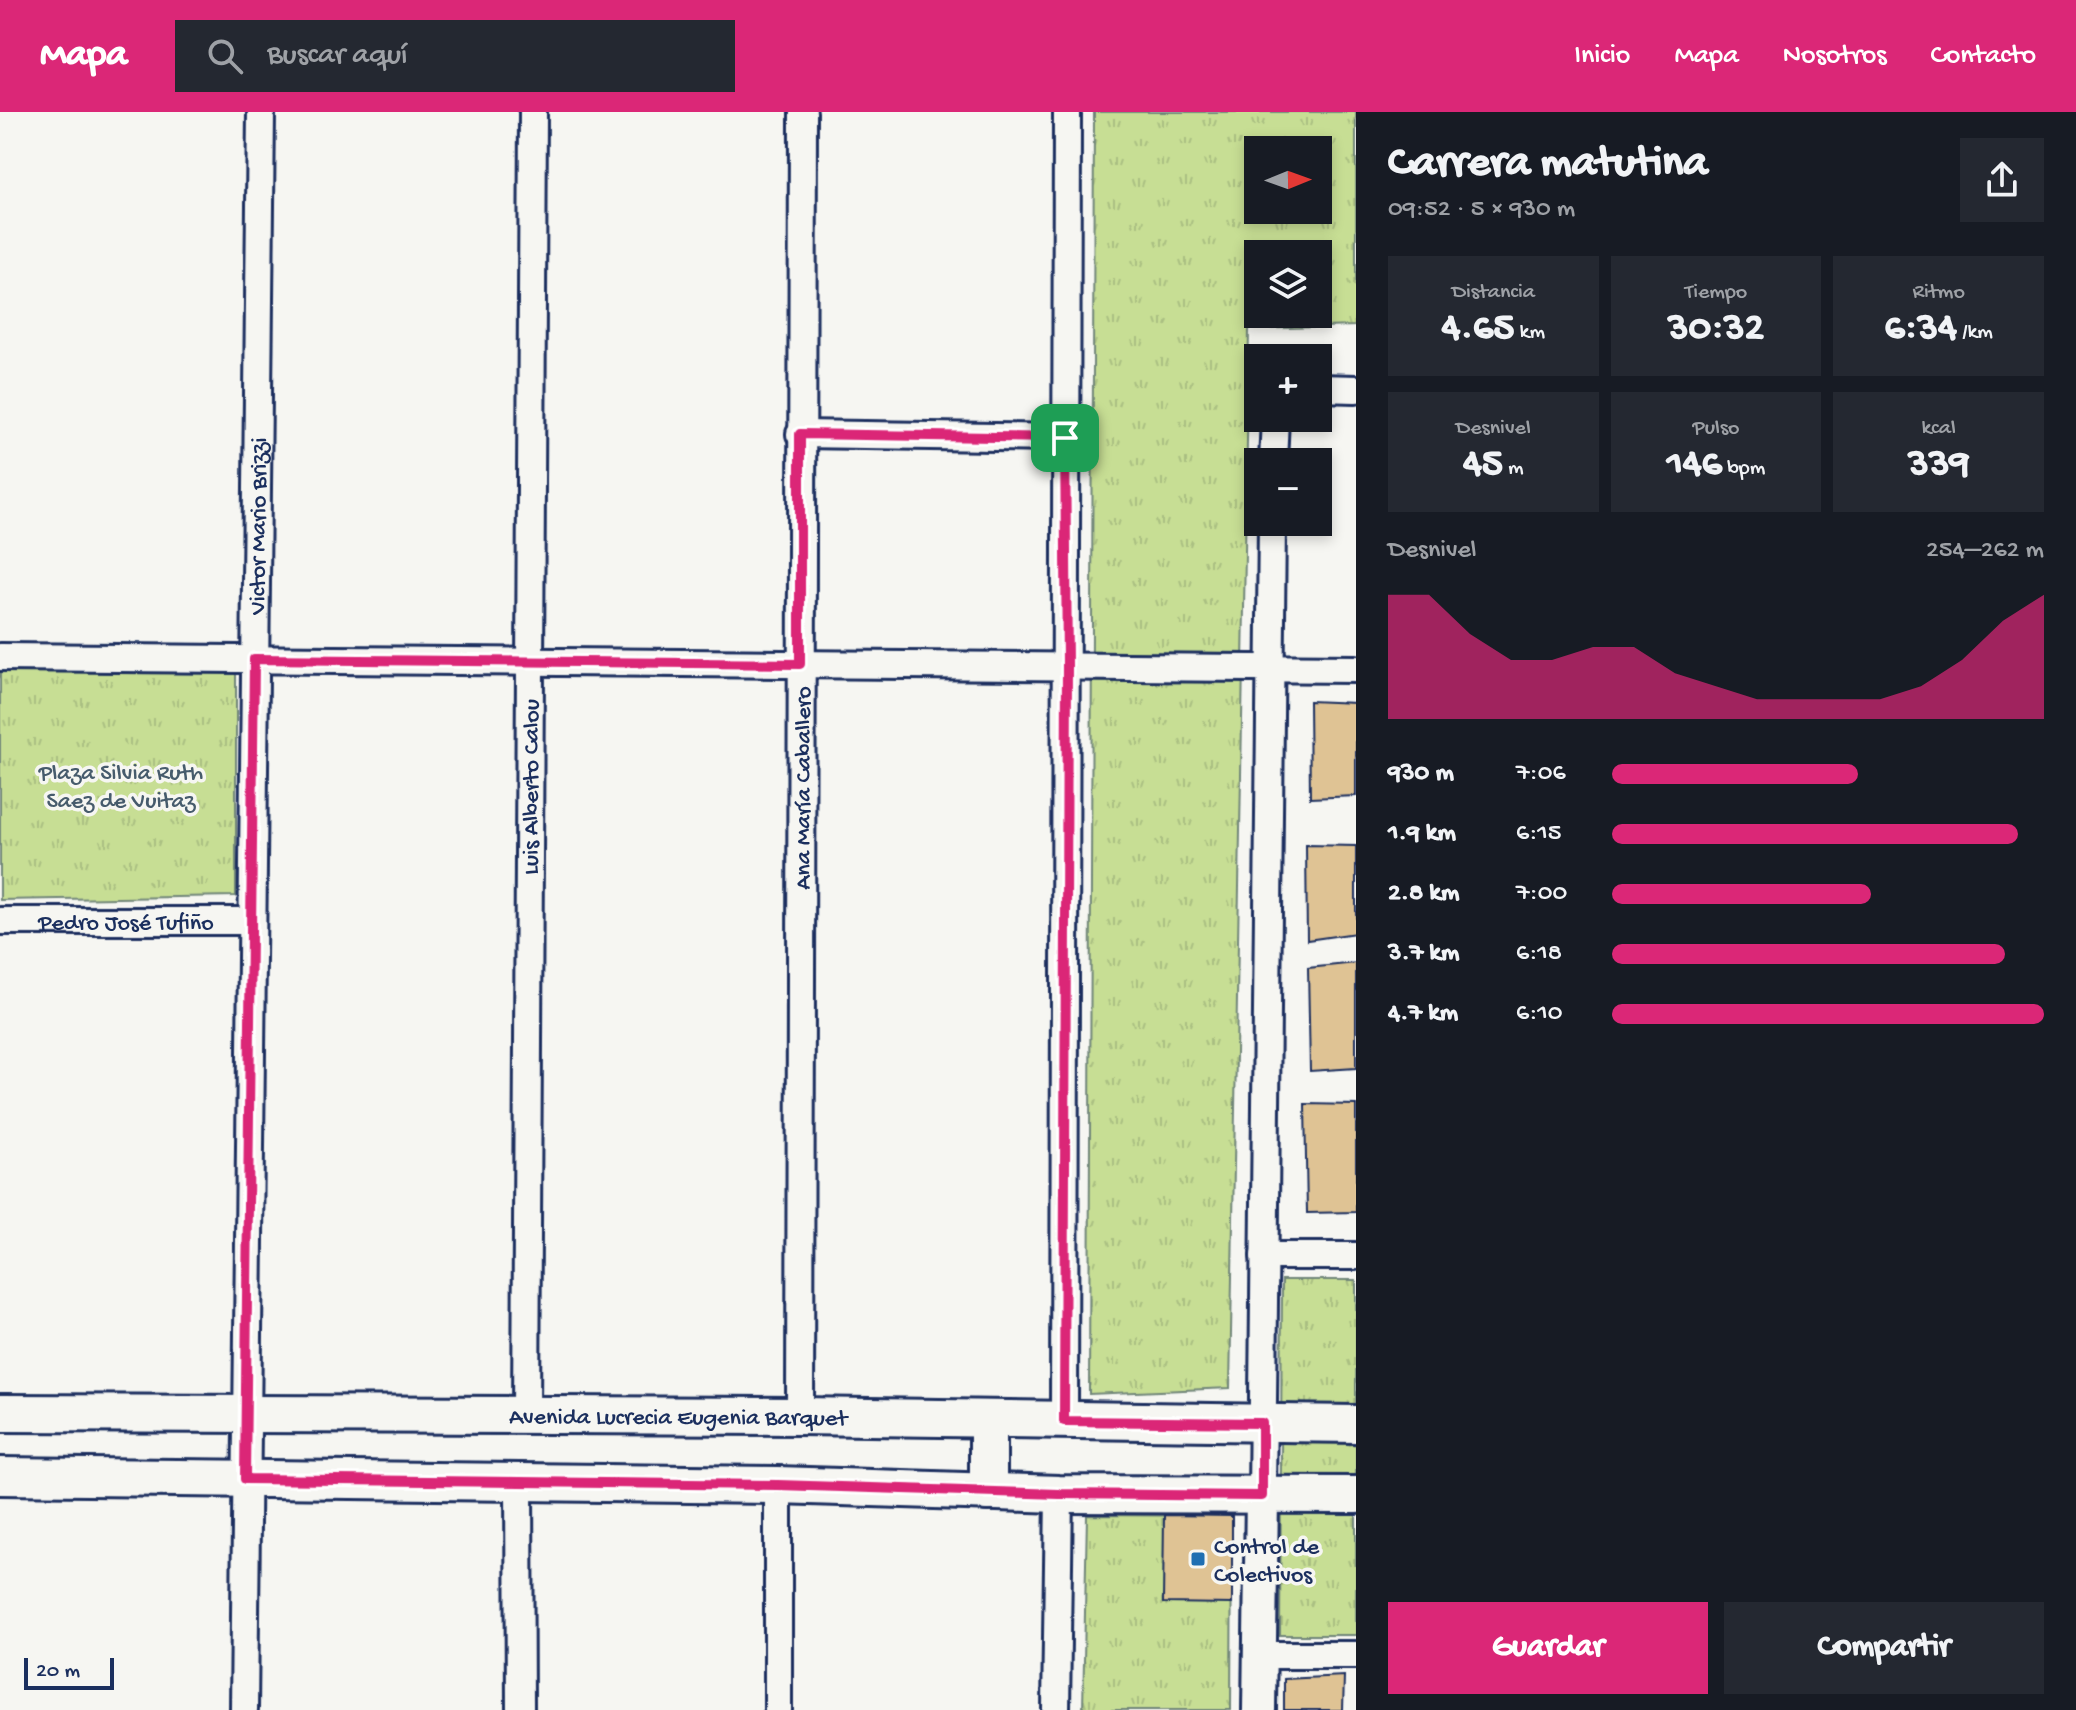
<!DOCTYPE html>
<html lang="es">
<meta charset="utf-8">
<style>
:root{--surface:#171b24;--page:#242831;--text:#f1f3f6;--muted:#9ea1a6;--accent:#db2777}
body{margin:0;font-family:"Gochi Hand",sans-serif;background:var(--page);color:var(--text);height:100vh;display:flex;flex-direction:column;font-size:30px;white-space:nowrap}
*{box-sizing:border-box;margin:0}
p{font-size:26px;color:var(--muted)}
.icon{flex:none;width:44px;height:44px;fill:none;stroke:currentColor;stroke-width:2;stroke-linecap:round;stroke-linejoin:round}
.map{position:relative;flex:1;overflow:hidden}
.panel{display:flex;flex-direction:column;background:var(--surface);width:720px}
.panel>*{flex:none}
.needle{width:52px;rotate:89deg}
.tools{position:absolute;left:1244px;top:24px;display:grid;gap:16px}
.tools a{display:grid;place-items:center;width:88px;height:88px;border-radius:0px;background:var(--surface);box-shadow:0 4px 12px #0003;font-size:40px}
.scale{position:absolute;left:24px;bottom:20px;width:90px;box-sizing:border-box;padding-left:8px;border:4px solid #1b2f5e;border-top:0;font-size:22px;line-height:28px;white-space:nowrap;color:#1b2f5e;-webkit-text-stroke:6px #f6f6f2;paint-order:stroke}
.pin{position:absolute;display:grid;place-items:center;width:68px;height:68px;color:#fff;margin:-34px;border-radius:16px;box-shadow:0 4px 12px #0006}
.round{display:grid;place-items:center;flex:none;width:84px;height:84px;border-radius:0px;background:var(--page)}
.overview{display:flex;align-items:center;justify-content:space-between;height:136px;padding:0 32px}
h1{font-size:44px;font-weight:700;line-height:60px}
.figures{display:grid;grid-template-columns:repeat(3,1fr);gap:12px;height:136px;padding:8px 32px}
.figures div{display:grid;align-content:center;border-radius:0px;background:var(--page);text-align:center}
.figures b{font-size:40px;font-weight:700}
.figures small{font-size:22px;font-weight:400}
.figures p{font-size:22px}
.chart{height:224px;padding:16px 32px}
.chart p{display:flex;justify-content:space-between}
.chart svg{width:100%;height:144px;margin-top:8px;fill:var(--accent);opacity:.7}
.button{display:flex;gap:16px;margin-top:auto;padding:16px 32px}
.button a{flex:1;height:92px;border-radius:0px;background:var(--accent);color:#fff;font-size:32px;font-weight:700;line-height:92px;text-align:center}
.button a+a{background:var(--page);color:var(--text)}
ul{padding:0 32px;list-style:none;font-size:26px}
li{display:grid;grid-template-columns:128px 96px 1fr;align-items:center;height:60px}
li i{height:20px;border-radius:10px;background:var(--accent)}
header{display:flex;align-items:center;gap:48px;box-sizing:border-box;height:112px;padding:0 40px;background:var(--accent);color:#fff}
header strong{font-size:38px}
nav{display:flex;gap:44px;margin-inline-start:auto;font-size:28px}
.search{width:560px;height:72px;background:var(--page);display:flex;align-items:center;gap:20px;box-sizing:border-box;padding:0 28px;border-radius:0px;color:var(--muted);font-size:30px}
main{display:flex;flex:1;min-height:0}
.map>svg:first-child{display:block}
.grass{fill:url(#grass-tufts);stroke:#718679;stroke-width:2;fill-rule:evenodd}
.building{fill:#dfc394;stroke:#1b2f5e;stroke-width:2}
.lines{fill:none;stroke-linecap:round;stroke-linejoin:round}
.minor-casing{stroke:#1b2f5e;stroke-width:32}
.tertiary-casing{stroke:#1b2f5e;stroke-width:38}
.secondary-casing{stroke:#1b2f5e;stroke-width:42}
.minor{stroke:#f6f6f2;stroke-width:26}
.tertiary{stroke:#f6f6f2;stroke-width:32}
.secondary{stroke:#f6f6f2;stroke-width:36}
.route-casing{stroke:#fff;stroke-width:16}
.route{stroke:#db2777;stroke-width:10}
.poi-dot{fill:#1f6fb2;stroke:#f6f6f2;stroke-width:3}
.labels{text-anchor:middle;stroke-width:7;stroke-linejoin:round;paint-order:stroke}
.street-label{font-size:24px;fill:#1b2f5e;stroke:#f6f6f2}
.park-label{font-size:24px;fill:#465b6c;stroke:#f6f6f2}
.poi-label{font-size:24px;fill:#1b2f5e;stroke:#f6f6f2;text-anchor:start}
</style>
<header>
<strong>Mapa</strong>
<div class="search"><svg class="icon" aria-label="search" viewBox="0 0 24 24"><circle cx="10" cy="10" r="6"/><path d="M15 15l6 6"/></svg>Buscar aquí</div>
<nav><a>Inicio</a><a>Mapa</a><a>Nosotros</a><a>Contacto</a></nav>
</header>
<main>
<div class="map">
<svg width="1356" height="1598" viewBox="0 0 1356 1598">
<defs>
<pattern id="grass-tufts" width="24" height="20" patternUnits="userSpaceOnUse" patternTransform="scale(2)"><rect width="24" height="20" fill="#c7de94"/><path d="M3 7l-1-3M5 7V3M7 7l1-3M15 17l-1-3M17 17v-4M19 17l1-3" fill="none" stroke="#aabf82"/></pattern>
</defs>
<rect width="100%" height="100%" fill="#f6f6f2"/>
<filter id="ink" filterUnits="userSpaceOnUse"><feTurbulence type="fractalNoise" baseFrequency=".0125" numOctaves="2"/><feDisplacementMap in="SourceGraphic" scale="16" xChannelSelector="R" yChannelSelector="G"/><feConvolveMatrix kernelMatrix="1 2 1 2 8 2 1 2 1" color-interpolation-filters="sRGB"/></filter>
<g filter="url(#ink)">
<!-- grass -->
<path class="grass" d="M1094,0H1356V214L1249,217L1230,1276L1089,1282ZM1258,38H1318V98H1258ZM1258,142H1318V202H1258Z
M236,559V784L0,788V560Z
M1282,1168H1356V1523H1280Z
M1087,1403L1232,1404L1231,1598H1083Z"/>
<!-- building -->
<path class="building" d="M1309,589L1356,591V684L1310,686Z
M1306,733L1356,734V821L1307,828Z
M1356,851V956L1310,959L1308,856Z
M1305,992L1356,993V1100L1307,1101Z
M1164,1403L1232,1404V1492L1163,1491Z
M1344,1564L1343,1598H1284V1567Z"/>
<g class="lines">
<defs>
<g id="minor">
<path d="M1318,276L1356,277"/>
<path d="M800,322L1065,326"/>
<path d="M1273,350L1275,306"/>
<path d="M0,545L1356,557"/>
<path id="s1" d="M0,809H251"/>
<path d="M1264,1144H1356"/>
<path id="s2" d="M526,1303L533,0"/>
<path id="s3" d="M800,1304L803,0"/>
<path d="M1064,1309L1067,0"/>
<path d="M519,1369L520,1598"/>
<path d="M1262,1384L1272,410"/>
<path d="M1260,1543H1356"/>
<path id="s4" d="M244,1598L261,0"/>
<path d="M778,1598V1373"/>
<path d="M1056,1598L1059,1382"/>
</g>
<path id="tertiary" d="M1259,1598L1262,1384"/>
<g id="secondary">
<path id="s5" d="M0,1301L800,1304L1356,1312"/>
<path d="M988,1307V1380"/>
<path d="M0,1364L778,1373L1059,1382L1356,1383"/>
</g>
</defs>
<!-- minor casing -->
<use href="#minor" class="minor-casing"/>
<!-- tertiary casing -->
<use href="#tertiary" class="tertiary-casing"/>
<!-- secondary casing -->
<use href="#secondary" class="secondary-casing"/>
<!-- minor -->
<use href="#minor" class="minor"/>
<!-- tertiary -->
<use href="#tertiary" class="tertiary"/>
<!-- secondary -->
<use href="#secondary" class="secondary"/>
</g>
</g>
<g class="lines" filter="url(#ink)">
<defs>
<path id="route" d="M800,322L1065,326L1067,554L1064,1309L1262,1311V1384L1059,1382L778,1373L245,1367L254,547L800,552Z"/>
</defs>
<!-- route casing -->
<use href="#route" class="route-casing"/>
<!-- route -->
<use href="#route" class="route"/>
</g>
<!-- markers -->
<rect class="poi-dot" x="1190" y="1439" width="16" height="16" rx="4"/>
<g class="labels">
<!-- street labels -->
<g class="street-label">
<text dy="8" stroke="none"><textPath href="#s4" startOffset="1184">Victor Mario Brizzi</textPath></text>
<text dy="8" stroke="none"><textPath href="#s2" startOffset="628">Luis Alberto Calou</textPath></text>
<text dy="8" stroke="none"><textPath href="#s3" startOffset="628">Ana María Caballero</textPath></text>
<text dy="8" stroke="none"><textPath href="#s1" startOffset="126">Pedro José Tufiño</textPath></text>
<text dy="8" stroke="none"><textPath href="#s5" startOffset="678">Avenida Lucrecia Eugenia Barquet</textPath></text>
</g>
<!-- park labels -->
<g class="park-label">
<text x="121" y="667">Plaza Silvia Ruth<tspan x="121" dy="28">Saez de Vuitaz</tspan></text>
</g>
<!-- poi labels -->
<g class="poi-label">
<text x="1214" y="1441">Control de<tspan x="1214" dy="28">Colectivos</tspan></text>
</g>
</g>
</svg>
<div class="tools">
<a><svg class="needle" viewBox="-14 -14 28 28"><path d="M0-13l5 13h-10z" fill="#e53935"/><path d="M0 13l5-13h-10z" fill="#9ea1a6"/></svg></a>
<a><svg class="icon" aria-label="layers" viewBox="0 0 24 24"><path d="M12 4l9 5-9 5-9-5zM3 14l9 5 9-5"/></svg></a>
<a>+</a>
<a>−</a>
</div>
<div class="scale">20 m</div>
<div class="pin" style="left:1065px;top:326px;background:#1e9e55"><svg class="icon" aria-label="arrive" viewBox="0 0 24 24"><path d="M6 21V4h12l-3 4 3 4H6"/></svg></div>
</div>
<section class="panel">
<div class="overview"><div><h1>Carrera matutina</h1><p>09:52 · 5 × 930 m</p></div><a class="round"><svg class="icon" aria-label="share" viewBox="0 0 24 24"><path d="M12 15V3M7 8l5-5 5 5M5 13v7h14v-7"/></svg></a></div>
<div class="figures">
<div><p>Distancia</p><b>4.65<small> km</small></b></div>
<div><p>Tiempo</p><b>30:32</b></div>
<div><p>Ritmo</p><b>6:34<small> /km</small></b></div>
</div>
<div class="figures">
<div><p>Desnivel</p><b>45<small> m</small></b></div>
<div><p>Pulso</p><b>146<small> bpm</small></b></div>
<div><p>kcal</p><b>339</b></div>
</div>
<div class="chart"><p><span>Desnivel</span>254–262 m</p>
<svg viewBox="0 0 160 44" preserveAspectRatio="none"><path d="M0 44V6L10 6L20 18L30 26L40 26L50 22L60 22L70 30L80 34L90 38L100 38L110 38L120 38L130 34L140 26L150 14L160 6V44z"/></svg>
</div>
<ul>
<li><b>930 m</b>7:06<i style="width:57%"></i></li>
<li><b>1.9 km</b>6:15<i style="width:94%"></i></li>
<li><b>2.8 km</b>7:00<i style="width:60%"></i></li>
<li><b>3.7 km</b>6:18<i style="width:91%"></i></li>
<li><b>4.7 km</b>6:10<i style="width:100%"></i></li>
</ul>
<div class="button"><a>Guardar</a><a>Compartir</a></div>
</section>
</main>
